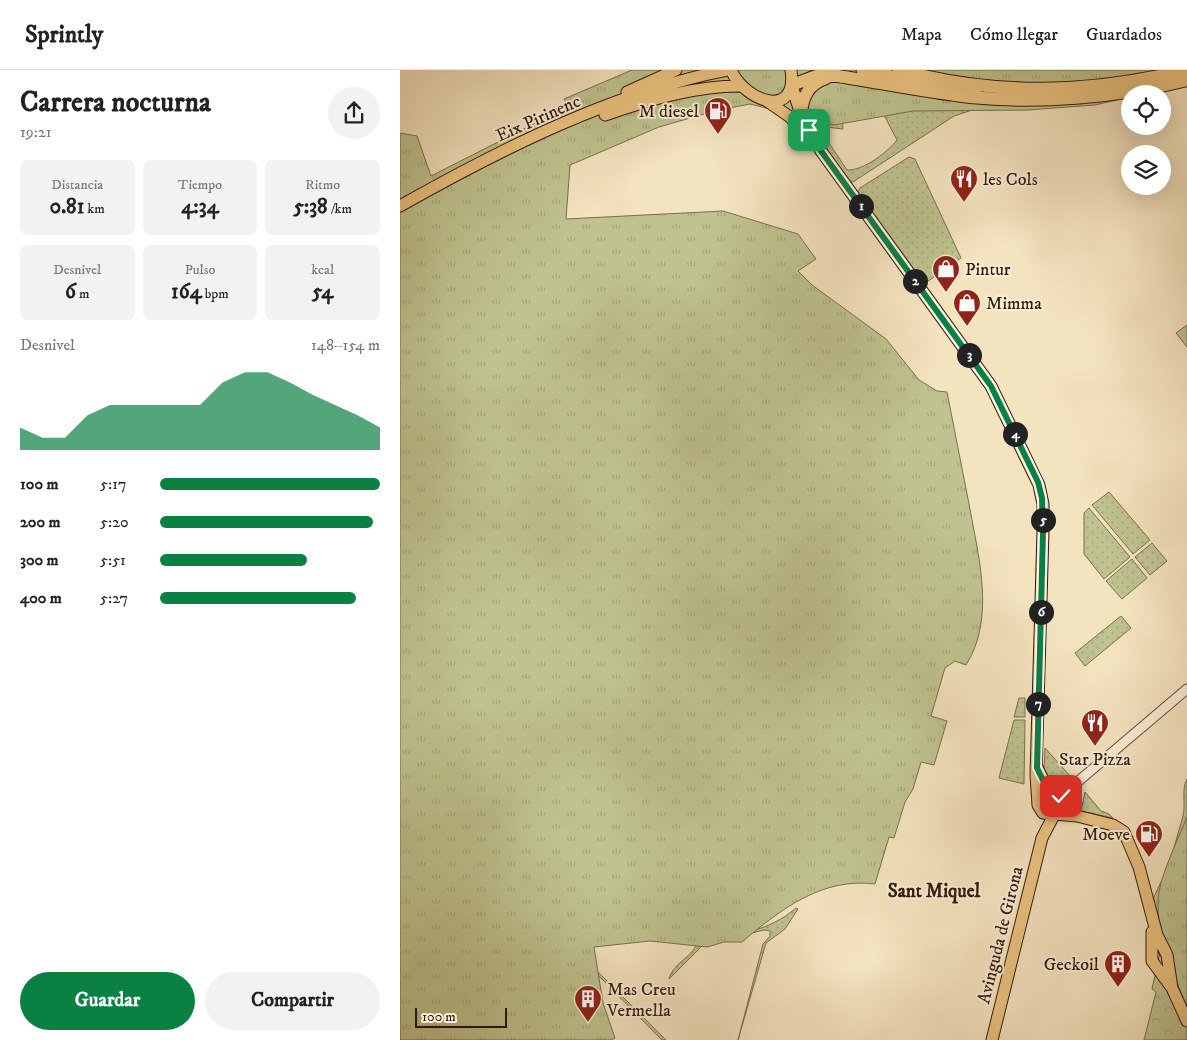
<!DOCTYPE html>
<html lang="es">
<meta charset="utf-8">
<style>
:root{--surface:#fff;--page:#f2f2f2;--text:#222;--muted:#767676;--line:#e0e0e0;--accent:#0b8043}
body{margin:0;font-family:"IM FELL DW Pica",serif;background:var(--page);color:var(--text);height:100vh;display:flex;flex-direction:column;font-size:19px;white-space:nowrap}
*{box-sizing:border-box;margin:0}
p{font-size:16px;color:var(--muted)}
.icon{flex:none;width:28px;height:28px;fill:none;stroke:currentColor;stroke-width:2;stroke-linecap:round;stroke-linejoin:round}
.map{position:relative;flex:1;overflow:hidden}
.panel{display:flex;flex-direction:column;background:var(--surface);width:400px}
.panel>*{flex:none}
.tools{position:absolute;left:721px;top:15px;display:grid;gap:10px}
.tools a{display:grid;place-items:center;width:50px;height:50px;border-radius:50%;background:var(--surface);box-shadow:0 5px 20px #0002;font-size:25px}
.scale{position:absolute;left:15px;bottom:12px;width:92px;box-sizing:border-box;padding-left:5px;border:2px solid #341a0c;border-top:0;font-size:14px;line-height:18px;white-space:nowrap;color:#341a0c;-webkit-text-stroke:4px #f8edd5;paint-order:stroke}
.pin{position:absolute;display:grid;place-items:center;width:42px;height:42px;color:#fff;margin:-21px;border-radius:10px;box-shadow:0 2px 8px #0006}
.km{position:absolute;width:25px;height:25px;margin:-12px;border-radius:50%;background:#222;color:#fff;font-size:14px;line-height:25px;text-align:center}
.round{display:grid;place-items:center;flex:none;width:52px;height:52px;border-radius:26px;background:var(--page)}
.headline{display:flex;align-items:center;justify-content:space-between;height:85px;padding:0 20px}
h1{font-size:28px;font-weight:700;line-height:38px}
.metrics{display:grid;grid-template-columns:repeat(3,1fr);gap:8px;height:85px;padding:5px 20px}
.metrics div{display:grid;align-content:center;border-radius:8px;background:var(--page);text-align:center}
.metrics b{font-size:21px;font-weight:700}
.metrics small{font-size:14px;font-weight:400}
.metrics p{font-size:14px}
.chart{height:140px;padding:10px 20px}
.chart p{display:flex;justify-content:space-between}
.chart svg{width:100%;height:90px;margin-top:5px;fill:var(--accent);opacity:.7}
.cta{display:flex;gap:10px;margin-top:auto;padding:10px 20px}
.cta a{flex:1;height:58px;border-radius:30px;background:var(--accent);color:#fff;font-size:20px;font-weight:700;line-height:58px;text-align:center}
.cta a+a{background:var(--page);color:var(--text)}
ul{padding:0 20px;list-style:none;font-size:16px}
li{display:grid;grid-template-columns:80px 60px 1fr;align-items:center;height:38px}
li i{height:12px;border-radius:6px;background:var(--accent)}
header{display:flex;align-items:center;gap:30px;box-sizing:border-box;height:70px;padding:0 25px;background:var(--surface);border-bottom:1px solid var(--line)}
header strong{font-size:24px}
nav{display:flex;gap:28px;margin-inline-start:auto;font-size:18px}
main{display:flex;flex:1;min-height:0}
.map>svg:first-child{display:block}
.grass{fill:url(#grass-dots);stroke:#7a6e4e;fill-rule:evenodd}
.forest{fill:url(#forest-crowns);stroke:#7a6e4e}
.park{fill:url(#park-tufts);stroke:#7a6e4e}
.pitch{fill:#bfc38f;stroke:#7a6e4e}
.lines{fill:none;stroke-linecap:round;stroke-linejoin:round}
.minor-casing{stroke:#644c39;stroke-width:11}
.major-casing{stroke:#341a0c;stroke-width:13}
.highway-casing{stroke:#341a0c;stroke-width:14}
.minor{stroke:#f8edd5;stroke-width:9}
.major{stroke:#eac280;stroke-width:11}
.highway{stroke:#eac280;stroke-width:12}
.route-casing{stroke:#fff;stroke-width:10}
.route{stroke:#0b8043;stroke-width:6}
.labels{text-anchor:middle;stroke-width:4;stroke-linejoin:round;paint-order:stroke}
.poi-label{font-size:18px;fill:#341a0c;stroke:#f8edd5;text-anchor:start}
.street-label{font-size:18px;fill:#341a0c;stroke:#f8edd5}
.neighbourhood-label{font-size:19px;font-weight:bold;fill:#341a0c;stroke:#f8edd5}
</style>
<header>
<strong>Sprintly</strong>
<nav><a>Mapa</a><a>Cómo llegar</a><a>Guardados</a></nav>
</header>
<main>
<section class="panel">
<div class="headline"><div><h1>Carrera nocturna</h1><p>19:21</p></div><a class="round"><svg class="icon" aria-label="share" viewBox="0 0 24 24"><path d="M12 15V3M7 8l5-5 5 5M5 13v7h14v-7"/></svg></a></div>
<div class="metrics">
<div><p>Distancia</p><b>0.81<small> km</small></b></div>
<div><p>Tiempo</p><b>4:34</b></div>
<div><p>Ritmo</p><b>5:38<small> /km</small></b></div>
</div>
<div class="metrics">
<div><p>Desnivel</p><b>6<small> m</small></b></div>
<div><p>Pulso</p><b>164<small> bpm</small></b></div>
<div><p>kcal</p><b>54</b></div>
</div>
<div class="chart"><p><span>Desnivel</span>148–154 m</p>
<svg viewBox="0 0 160 44" preserveAspectRatio="none"><path d="M0 44V33L10 38L20 38L30 27L40 22L50 22L60 22L70 22L80 22L90 11L100 6L110 6L120 11L130 17L140 22L150 27L160 33V44z"/></svg>
</div>
<ul>
<li><b>100 m</b>5:17<i style="width:100%"></i></li>
<li><b>200 m</b>5:20<i style="width:97%"></i></li>
<li><b>300 m</b>5:51<i style="width:67%"></i></li>
<li><b>400 m</b>5:27<i style="width:89%"></i></li>
</ul>
<div class="cta"><a>Guardar</a><a>Compartir</a></div>
</section>
<div class="map">
<svg width="787" height="970" viewBox="0 0 787 970">
<defs>
<pattern id="grass-dots" width="8" height="8" patternUnits="userSpaceOnUse" patternTransform="scale(1.25)"><rect width="8" height="8" fill="#bfc38f"/><path d="M2 2h.1M6 6h.1" fill="none" stroke="#a5a77a" stroke-width="1.8" stroke-linecap="round"/></pattern>
<pattern id="forest-crowns" width="20" height="18" patternUnits="userSpaceOnUse" patternTransform="scale(1.25)"><rect width="20" height="18" fill="#bfc38f"/><path d="M2 6a3 3 0 1 1 6 0M12 15a3 3 0 1 1 6 0" fill="none" stroke="#a5a77a"/></pattern>
<pattern id="park-tufts" width="24" height="20" patternUnits="userSpaceOnUse" patternTransform="scale(1.25)"><rect width="24" height="20" fill="#bfc38f"/><path d="M3 7l-1-3M5 7V3M7 7l1-3M15 17l-1-3M17 17v-4M19 17l1-3" fill="none" stroke="#a5a77a"/></pattern>
</defs>
<rect width="100%" height="100%" fill="#f4e3bf"/>
<filter id="stains"><feTurbulence type="fractalNoise" baseFrequency=".004" numOctaves="4"/><feColorMatrix values="0 0 0 0 .2 0 0 0 0 .09 0 0 0 0 .02 0 0 0 .5 -.17"/></filter>
<radialGradient id="worn" r=".72"><stop offset=".6" stop-color="#630" stop-opacity="0"/><stop offset="1" stop-color="#630" stop-opacity=".3"/></radialGradient>
<!-- grass -->
<path class="grass" d="M408,28L575,39L554,46L453,112H450L419,71L407,47ZM442,45H484L497,70C488,82 463,101 447,100L423,64L426,57L443,59Z
M509,87L515,89L561,188L524,214L457,124L460,118Z
M709,422L750,470L733,484L692,435Z
M689,438L730,487L704,509L684,484V443Z
M752,473L767,491L750,505L735,487Z
M732,489L747,508L722,529L706,511Z
M721,546L731,558L685,596L675,583Z
M619,628H625V647H614Z
M614,650H625L624,714L599,708Z
M645,678L671,707L662,715L651,714L644,700Z
M675,720L681,724L678,740L670,738L667,731Z
M685,722L701,741L709,744L713,748L681,741Z
M643 732a7 7 0 1 1 14 0a7 7 0 1 1-14 0Z
M396,838L398,839L385,859L366,873L338,970L363,874L370,866V861L364,860L303,875L269,909C273,893 291,888 297,874C331,866 369,862 396,838Z
M184,888L266,970H262L192,899Z"/>
<!-- forest -->
<path class="forest" d="M787,709V970H744L756,922L752,919L762,873L753,829L769,795L783,746C786,734 781,720 787,709Z"/>
<!-- park -->
<path class="park" d="M232,0H787L730,27L695,35L628,40L513,41L434,55L350,34L318,40L259,57L170,95L166,149L323,141L398,164L416,189L398,201L412,215L486,269L519,310L537,321L547,322C554,359 562,397 569,434C578,485 596,548 566,595L555,591L545,598L531,646L547,651L534,695L521,692L513,719L505,732L494,768L489,767L475,814C422,807 380,840 342,872H324L307,877L250,871L194,877L203,933L215,968L211,970H0V63L17,66L31,106L169,36L164,29Z
M787,747V937C774,906 753,856 759,822C762,802 779,767 787,747Z"/>
<!-- pitch -->
<path class="pitch" d="M787,255V277L776,263Z"/>
<g class="lines">
<defs>
<path id="minor" d="M663,730L675,714L787,619"/>
<path id="major" d="M331,0C345,32 398,50 391,0
M462,0L576,23
M392,16L401,45L421,81L591,316L639,415L643,434V461L636,705L638,735L643,743L655,744L662,737L661,726L646,716L637,697
M227,22L276,0
M367,31L390,47L407,66
M205,45C248,30 294,16 340,16
M0,136C99,80 214,22 327,0
M655,744L677,746L713,755L724,762L739,797L757,865L767,885L772,918
M752,862V891L772,918L787,951
M592,970L642,768L654,745"/>
<path id="highway" d="M499,0C596,26 688,24 786,0
M392,15L416,6H438C482,13 526,22 570,27C640,34 719,27 787,10
M401,45C402,27 408,14 426,8"/>
</defs>
<!-- minor casing -->
<use href="#minor" class="minor-casing"/>
<!-- major casing -->
<use href="#major" class="major-casing"/>
<!-- highway casing -->
<use href="#highway" class="highway-casing"/>
<!-- minor -->
<use href="#minor" class="minor"/>
<!-- major -->
<use href="#major" class="major"/>
<!-- highway -->
<use href="#highway" class="highway"/>
</g>
<g class="lines">
<defs>
<path id="route" d="M409,60L421,81L591,316L638,412L642,428L643,461L637,698L646,716L661,726"/>
</defs>
<!-- route casing -->
<use href="#route" class="route-casing"/>
<!-- route -->
<use href="#route" class="route"/>
</g>
<!-- icons -->
<defs>
<symbol id="fuel-pin" viewBox="-11 -11 22 30"><path d="M0 17L-7.5 6A9.5 9.5 0 1 1 7.5 6Z" fill="#8f2418" stroke="#f8edd5"/><path d="M-5.5-6h7V0h2V4h1.3V-2.5L3-4.5l.8-.8L6-3V5H2.5V1h-1V6h-7ZM-4.2-4.7v3.2H.2V-4.7Z" fill="#fff"/></symbol>
<symbol id="restaurant-pin" viewBox="-11 -11 22 30"><path d="M0 17L-7.5 6A9.5 9.5 0 1 1 7.5 6Z" fill="#8f2418" stroke="#f8edd5"/><path d="M-5-6h1v4h1v-4h1v4h1v-4h1v5L-1.5 .5V6h-2V.5L-5-1ZM5-6V6H3V1.5H1.5Q1.5-4 5-6Z" fill="#fff"/></symbol>
<symbol id="shop-pin" viewBox="-11 -11 22 30"><path d="M0 17L-7.5 6A9.5 9.5 0 1 1 7.5 6Z" fill="#8f2418" stroke="#f8edd5"/><path d="M-5-2.5h2.3a2.7 3.5 0 0 1 5.4 0H5L5.5 6h-11ZM-1.5-2.5h3a1.5 2.3 0 0 0-3 0Z" fill="#fff"/></symbol>
<symbol id="building-pin" viewBox="-11 -11 22 30"><path d="M0 17L-7.5 6A9.5 9.5 0 1 1 7.5 6Z" fill="#8f2418" stroke="#f8edd5"/><path d="M-4-6H4V6H1V3H-1V6H-4ZM-2.5-4.3h1.7v1.8h-1.7ZM.8-4.3h1.7v1.8H.8ZM-2.5-1h1.7V.8h-1.7ZM.8-1h1.7V.8H.8Z" fill="#fff"/></symbol>
</defs>
<g fill-rule="evenodd">
<use href="#fuel-pin" x="302" y="25" width="32" height="43"/>
<use href="#restaurant-pin" x="548" y="93" width="32" height="43"/>
<use href="#shop-pin" x="530" y="183" width="32" height="43"/>
<use href="#shop-pin" x="551" y="217" width="32" height="43"/>
<use href="#restaurant-pin" x="679" y="637" width="32" height="43"/>
<use href="#fuel-pin" x="733" y="748" width="32" height="43"/>
<use href="#building-pin" x="702" y="878" width="32" height="43"/>
<use href="#building-pin" x="172" y="913" width="32" height="43"/>
</g>
<g class="labels">
<!-- poi labels -->
<g class="poi-label">
<text x="299" y="47" text-anchor="end">M diesel</text>
<text x="583" y="115">les Cols</text>
<text x="565" y="205">Pintur</text>
<text x="586" y="239">Mimma</text>
<text x="695" y="695" text-anchor="middle">Star Pizza</text>
<text x="730" y="770" text-anchor="end">Moeve</text>
<text x="699" y="900" text-anchor="end">Geckoil</text>
<text x="207" y="925">Mas Creu<tspan x="207" dy="21">Vermella</tspan></text>
</g>
<!-- street labels -->
<g class="street-label">
<text transform="translate(138 48) rotate(-24)" y="6">Eix Pirinenc</text>
<text transform="translate(600 865) rotate(-76)" y="6">Avinguda de Girona</text>
</g>
<!-- neighbourhood labels -->
<g class="neighbourhood-label">
<text x="534" y="827">Sant Miquel</text>
</g>
</g>
<rect width="100%" height="100%" filter="url(#stains)"/>
<rect width="100%" height="100%" fill="url(#worn)"/>
</svg>
<div class="tools">
<a><svg class="icon" aria-label="locate" viewBox="0 0 24 24"><circle cx="12" cy="12" r="6"/><path d="M12 2v4M12 18v4M2 12h4M18 12h4"/></svg></a>
<a><svg class="icon" aria-label="layers" viewBox="0 0 24 24"><path d="M12 4l9 5-9 5-9-5zM3 14l9 5 9-5"/></svg></a>
</div>
<div class="scale">100 m</div>
<div class="pin" style="left:409px;top:60px;background:#1e9e55"><svg class="icon" aria-label="arrive" viewBox="0 0 24 24"><path d="M6 21V4h12l-3 4 3 4H6"/></svg></div>
<div class="pin" style="left:661px;top:726px;background:#d93025"><svg class="icon" aria-label="check" viewBox="0 0 24 24"><path d="M5 12l5 5 9-10"/></svg></div>
<b class="km" style="left:461px;top:136px">1</b>
<b class="km" style="left:515px;top:211px">2</b>
<b class="km" style="left:569px;top:285px">3</b>
<b class="km" style="left:615px;top:364px">4</b>
<b class="km" style="left:643px;top:450px">5</b>
<b class="km" style="left:641px;top:542px">6</b>
<b class="km" style="left:638px;top:634px">7</b>
</div>
</main>
